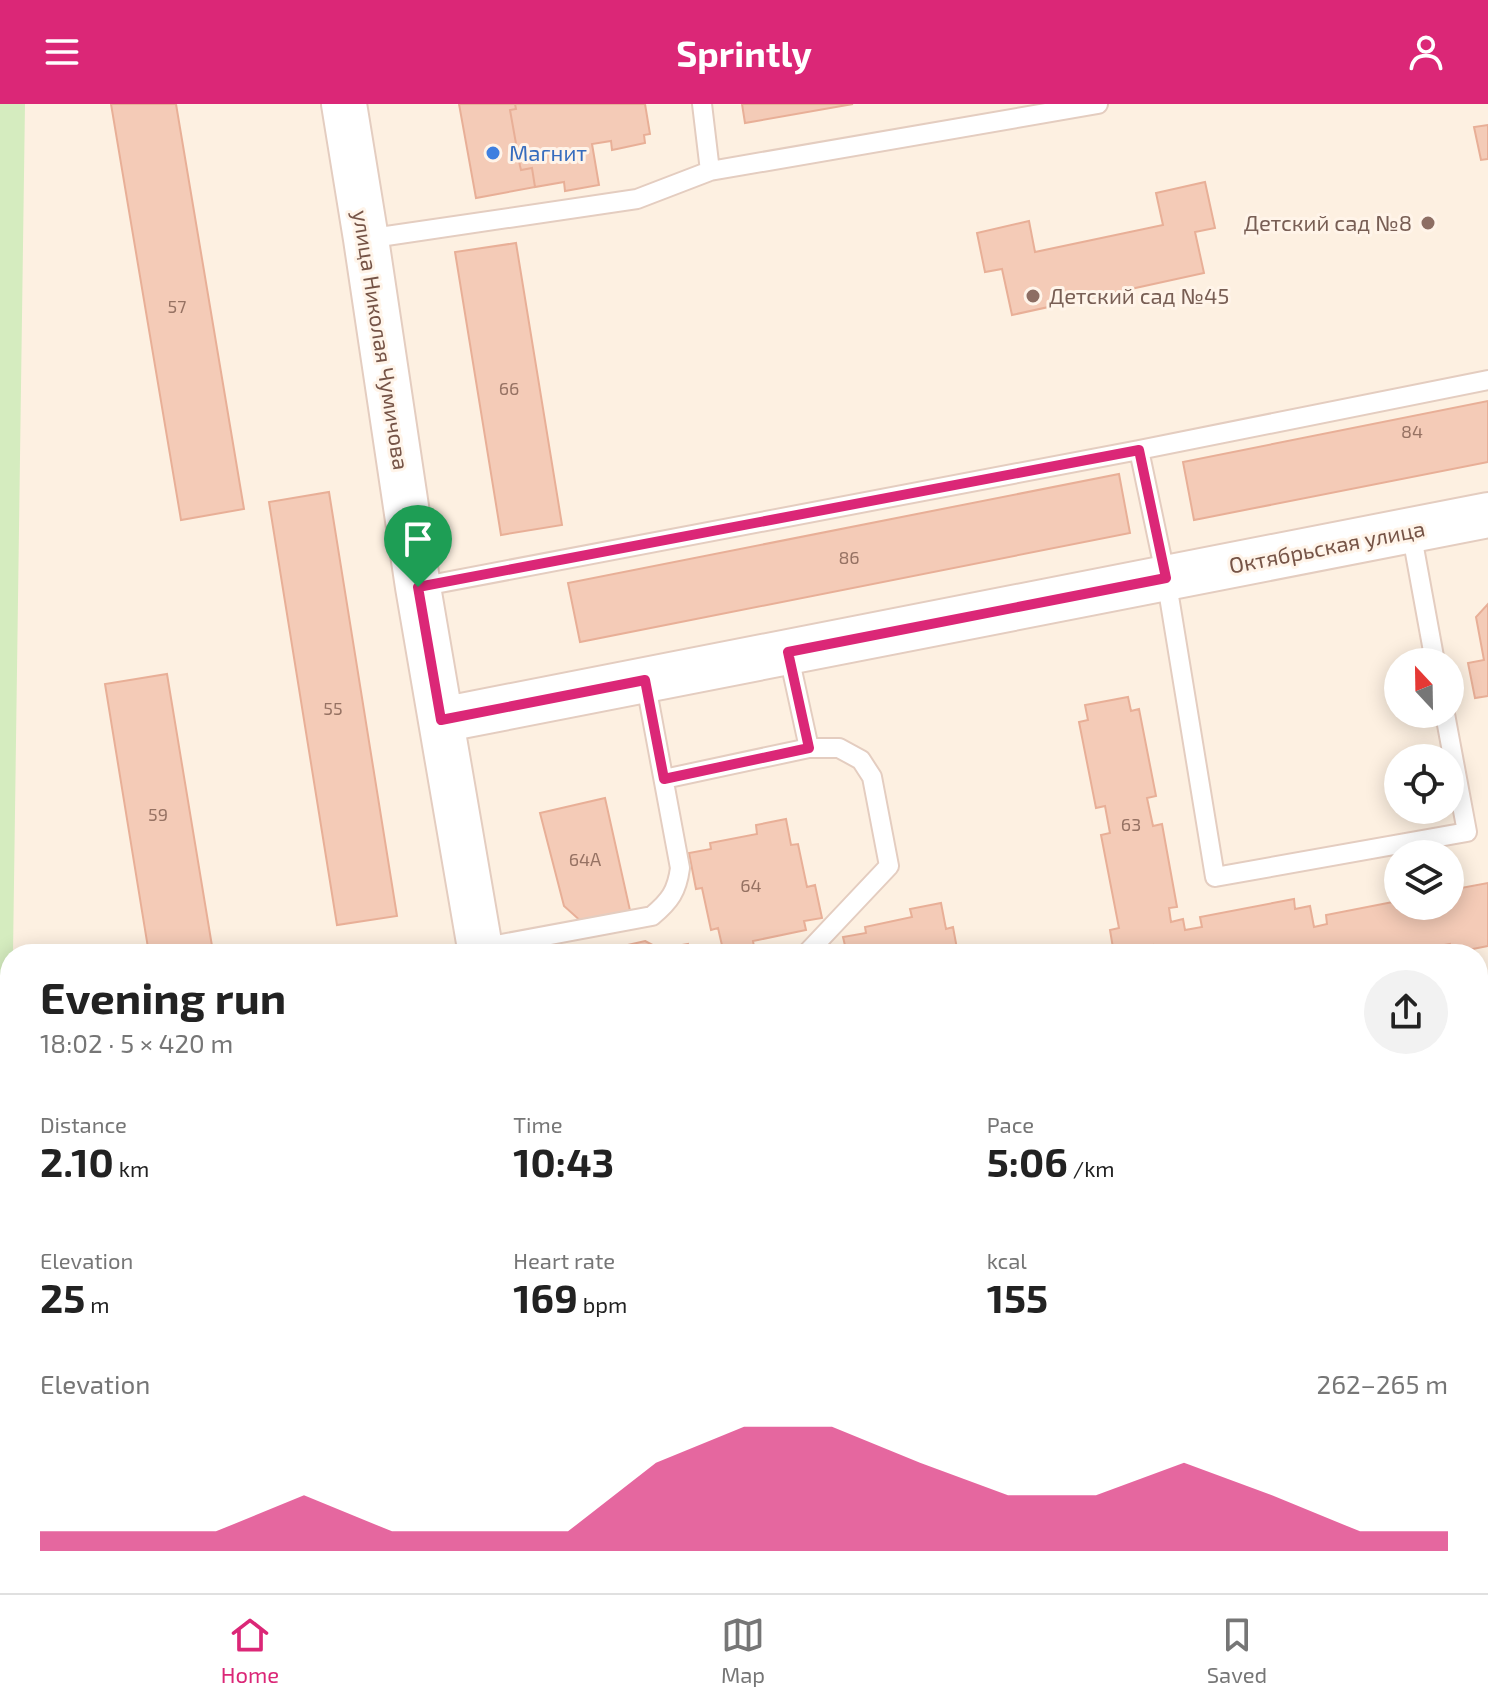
<!DOCTYPE html>
<meta charset="utf-8">
<style>
:root{--surface:#fff;--page:#f2f2f2;--text:#222;--muted:#767676;--line:#e0e0e0;--accent:#db2777}
body{margin:0;font-family:"Exo 2",sans-serif;background:var(--page);color:var(--text);height:100vh;display:flex;flex-direction:column;font-size:30px;white-space:nowrap}
*{box-sizing:border-box;margin:0}
p{font-size:26px;color:var(--muted)}
.icon{flex:none;width:44px;height:44px;fill:none;stroke:currentColor;stroke-width:2;stroke-linecap:round;stroke-linejoin:round}
.map{position:relative;flex:1;overflow:hidden}
.side{position:absolute;left:0px;top:840px;width:1488px;height:650px;display:flex;flex-direction:column;background:var(--surface);border-radius:32px 32px 0 0;box-shadow:0 4px 20px #0003}
.side>*{flex:none}
.needle{width:52px;rotate:338deg}
.fabs{position:absolute;left:1384px;top:544px;display:grid;gap:16px}
.fabs a{display:grid;place-items:center;width:80px;height:80px;border-radius:50%;background:var(--surface);box-shadow:0 4px 20px #0003;font-size:40px}
.pin{position:absolute;display:grid;place-items:center;width:68px;height:68px;color:#fff;margin:-82px -34px;border-radius:50% 50% 50% 0;rotate:-45deg;box-shadow:0 0 8px #0007}
.pin .icon{rotate:45deg}
.round{display:grid;place-items:center;flex:none;width:84px;height:84px;border-radius:42px;background:var(--page)}
.overview{display:flex;align-items:center;justify-content:space-between;height:136px;padding:0 40px}
h1{font-size:44px;font-weight:700;line-height:60px}
.stats{display:grid;grid-template-columns:repeat(3,1fr);gap:12px;height:136px;padding:8px 40px}
.stats div{display:grid;align-content:center}
.stats b{font-size:40px;font-weight:700}
.stats small{font-size:22px;font-weight:400}
.stats p{font-size:22px}
.chart{height:224px;padding:16px 40px}
.chart p{display:flex;justify-content:space-between}
.chart svg{width:100%;height:144px;margin-top:8px;fill:var(--accent);opacity:.7}
header{display:flex;justify-content:space-between;align-items:center;height:104px;padding:0 40px;background:var(--accent);color:#fff;font-size:36px;font-weight:700}
.menu{display:flex;justify-content:space-around;align-items:center;height:112px;border-top:2px solid var(--line);background:var(--surface);font-size:22px;color:var(--muted)}
.menu a{display:grid;justify-items:center;gap:4px}
.menu .on{color:var(--accent)}
.map>svg:first-child{display:block}
.green{fill:#d5ecbf}
.building{fill:#f4cbb7;stroke:#e8af97;stroke-width:2}
.lines{fill:none;stroke-linecap:round;stroke-linejoin:round}
.service-casing{stroke:#e4cdc0;stroke-width:22}
.tertiary-casing{stroke:#e4cdc0;stroke-width:48}
.service{stroke:#fff;stroke-width:18}
.tertiary{stroke:#fff;stroke-width:44}
.route-casing{stroke:#fff;stroke-width:16}
.route{stroke:#db2777;stroke-width:10}
.shop-dot{fill:#3f7fe0;stroke:#fff4e9;stroke-width:3}
.education-dot{fill:#8d6e63;stroke:#fff4e9;stroke-width:3}
.labels{text-anchor:middle;stroke-width:6;stroke-linejoin:round;paint-order:stroke}
.number-label{font-size:18px;fill:#967263}
.shop-label{font-size:22px;fill:#366cbe;stroke:#fff4e9;text-anchor:start}
.education-label{font-size:22px;fill:#785e54;stroke:#fff4e9;text-anchor:end}
.street-label{font-size:22px;fill:#765447;stroke:#fff4e9}
</style>
<header><svg class="icon" aria-label="menu" viewBox="0 0 24 24"><path d="M4 6h16M4 12h16M4 18h16"/></svg>Sprintly<svg class="icon" aria-label="person" viewBox="0 0 24 24"><circle cx="12" cy="8" r="4"/><path d="M4 21q1-7 8-7t8 7"/></svg></header>
<div class="map">
<svg width="1488" height="1489" viewBox="0 0 1488 1489">
<rect width="100%" height="100%" fill="#fdf0e1"/>
<!-- green -->
<path class="green" d="M0,0H25L13,850H10V1132L0,1133Z
M617,1480H690L692,1489H619Z"/>
<!-- building -->
<path class="building" d="M111,0H176L244,405L181,416Z
M459,0H515L516,5L510,6L520,62L521,66L532,64L535,83L476,94Z
M515,0H645L650,30L644,31L645,39L617,45L612,46L611,37L592,40L599,81L565,87L564,78L535,83L532,64L521,66L520,62L510,6L516,5Z
M742,0H853L745,19Z
M1488,21V55L1481,56L1474,23Z
M1205,78L1215,124L1195,128L1204,169L1012,211L1002,165L985,168L977,129L1029,117L1035,148L1163,121L1156,89Z
M516,139L562,421L501,431L455,148Z
M1488,297V358L1194,416L1183,358Z
M1119,370L1130,429L580,538L568,479Z
M329,388L397,812L337,821L269,398Z
M1488,500V592L1475,594L1468,559L1484,556L1476,513Z
M167,570L212,842L149,850L105,580Z
M1128,593L1131,607L1139,605L1156,692L1147,694L1153,722L1162,720L1177,803L1169,804L1171,818L1183,815L1185,826L1202,823L1200,813L1294,795L1295,805L1310,802L1314,823L1327,820L1326,811L1398,797V802H1450V786L1488,779V842L1452,849L1450,840L1423,845L1424,850H1319L1318,844L1302,847L1303,850H1190L1188,842L1155,849L1153,841L1141,843L1142,850H1114L1110,826L1119,824L1101,731L1110,729L1105,702L1096,704L1079,618L1088,616L1085,601Z
M605,694L631,811L584,820L564,802L540,709Z
M786,715L791,741L798,740L807,783L815,781L822,814L804,817L806,826L753,837L754,843L724,850L718,824L711,826L702,784L696,785L689,749L711,745L710,739L757,730L756,721Z
M941,799L946,825L953,823L958,850H847L843,833L866,829L865,823L912,813L910,805Z
M645,837L660,845L688,840L690,850H619L628,841Z
M1488,978V1102L1478,1104V1013L1483,1012L1478,980Z
M1488,1337V1406L1478,1408V1340Z
M185,1480H443L444,1489H186Z
M690,1480H754L756,1489H692Z
M973,1480H1096L1098,1489H975Z
M1244,1480H1282L1285,1489H1246Z"/>
<g class="lines">
<defs>
<path id="service" d="M710,67L1098,0
M366,135L637,95L710,67L702,0
M1139,346L1166,474L1215,773L1467,728L1445,610
M1411,427L1435,558
M419,483L1139,346L1488,276
M788,548L809,644
M664,675L809,644H839L861,656L872,673L889,762L806,850
M480,844L652,812C670,797 677,787 680,764L645,576
M822,1480L824,1489"/>
<path id="tertiary" d="M344,0L366,135L418,483L481,850
M441,616L1488,411
M590,1480L592,1489"/>
</defs>
<!-- service casing -->
<use href="#service" class="service-casing"/>
<!-- tertiary casing -->
<use href="#tertiary" class="tertiary-casing"/>
<!-- service -->
<use href="#service" class="service"/>
<!-- tertiary -->
<use href="#tertiary" class="tertiary"/>
</g>
<g class="lines">
<defs>
<path id="route" d="M1139,346L1166,474L788,548L809,644L664,675L645,576L441,616L418,483Z"/>
</defs>
<!-- route casing -->
<use href="#route" class="route-casing"/>
<!-- route -->
<use href="#route" class="route"/>
</g>
<!-- markers -->
<circle class="shop-dot" cx="493" cy="49" r="8"/>
<g class="education-dot">
<circle cx="1428" cy="119" r="8"/>
<circle cx="1033" cy="192" r="8"/>
</g>
<g class="labels">
<!-- number labels -->
<g class="number-label">
<text x="177" y="209">57</text>
<text x="509" y="291">66</text>
<text x="1412" y="334">84</text>
<text x="849" y="460">86</text>
<text x="333" y="611">55</text>
<text x="158" y="717">59</text>
<text x="1131" y="727">63</text>
<text x="585" y="762">64А</text>
<text x="751" y="788">64</text>
</g>
<!-- shop labels -->
<g class="shop-label">
<text x="509" y="57">Магнит</text>
</g>
<!-- education labels -->
<g class="education-label">
<text x="1412" y="127">Детский сад №8</text>
<text x="1049" y="200" text-anchor="start">Детский сад №45</text>
</g>
<!-- street labels -->
<g class="street-label">
<text transform="translate(381 236) rotate(81)" y="8">улица Николая Чумичова</text>
<text transform="translate(1327 443) rotate(-11)" y="8">Октябрьская улица</text>
</g>
</g>
</svg>
<div class="fabs">
<a><svg class="needle" viewBox="-14 -14 28 28"><path d="M0-13l5 13h-10z" fill="#e53935"/><path d="M0 13l5-13h-10z" fill="#767676"/></svg></a>
<a><svg class="icon" aria-label="locate" viewBox="0 0 24 24"><circle cx="12" cy="12" r="6"/><path d="M12 2v4M12 18v4M2 12h4M18 12h4"/></svg></a>
<a><svg class="icon" aria-label="layers" viewBox="0 0 24 24"><path d="M12 4l9 5-9 5-9-5zM3 14l9 5 9-5"/></svg></a>
</div>
<div class="pin" style="left:418px;top:483px;background:#1e9e55"><svg class="icon" aria-label="arrive" viewBox="0 0 24 24"><path d="M6 21V4h12l-3 4 3 4H6"/></svg></div>
<section class="side">
<div class="overview"><div><h1>Evening run</h1><p>18:02 · 5 × 420 m</p></div><a class="round"><svg class="icon" aria-label="share" viewBox="0 0 24 24"><path d="M12 15V3M7 8l5-5 5 5M5 13v7h14v-7"/></svg></a></div>
<div class="stats">
<div><p>Distance</p><b>2.10<small> km</small></b></div>
<div><p>Time</p><b>10:43</b></div>
<div><p>Pace</p><b>5:06<small> /km</small></b></div>
</div>
<div class="stats">
<div><p>Elevation</p><b>25<small> m</small></b></div>
<div><p>Heart rate</p><b>169<small> bpm</small></b></div>
<div><p>kcal</p><b>155</b></div>
</div>
<div class="chart"><p><span>Elevation</span>262–265 m</p>
<svg viewBox="0 0 160 44" preserveAspectRatio="none"><path d="M0 44V38L10 38L20 38L30 27L40 38L50 38L60 38L70 17L80 6L90 6L100 17L110 27L120 27L130 17L140 27L150 38L160 38V44z"/></svg>
</div>
</section>
</div>
<nav class="menu">
<a class="on"><svg class="icon" aria-label="home" viewBox="0 0 24 24"><path d="M3 11l9-7 9 7M6 9v11h12V9"/></svg>Home</a>
<a><svg class="icon" aria-label="map" viewBox="0 0 24 24"><path d="M3 6l6-2 6 2 6-2v14l-6 2-6-2-6 2zM9 4v14M15 6v14"/></svg>Map</a>
<a><svg class="icon" aria-label="saved" viewBox="0 0 24 24"><path d="M7 4h10v16l-5-4-5 4z"/></svg>Saved</a>
</nav>
